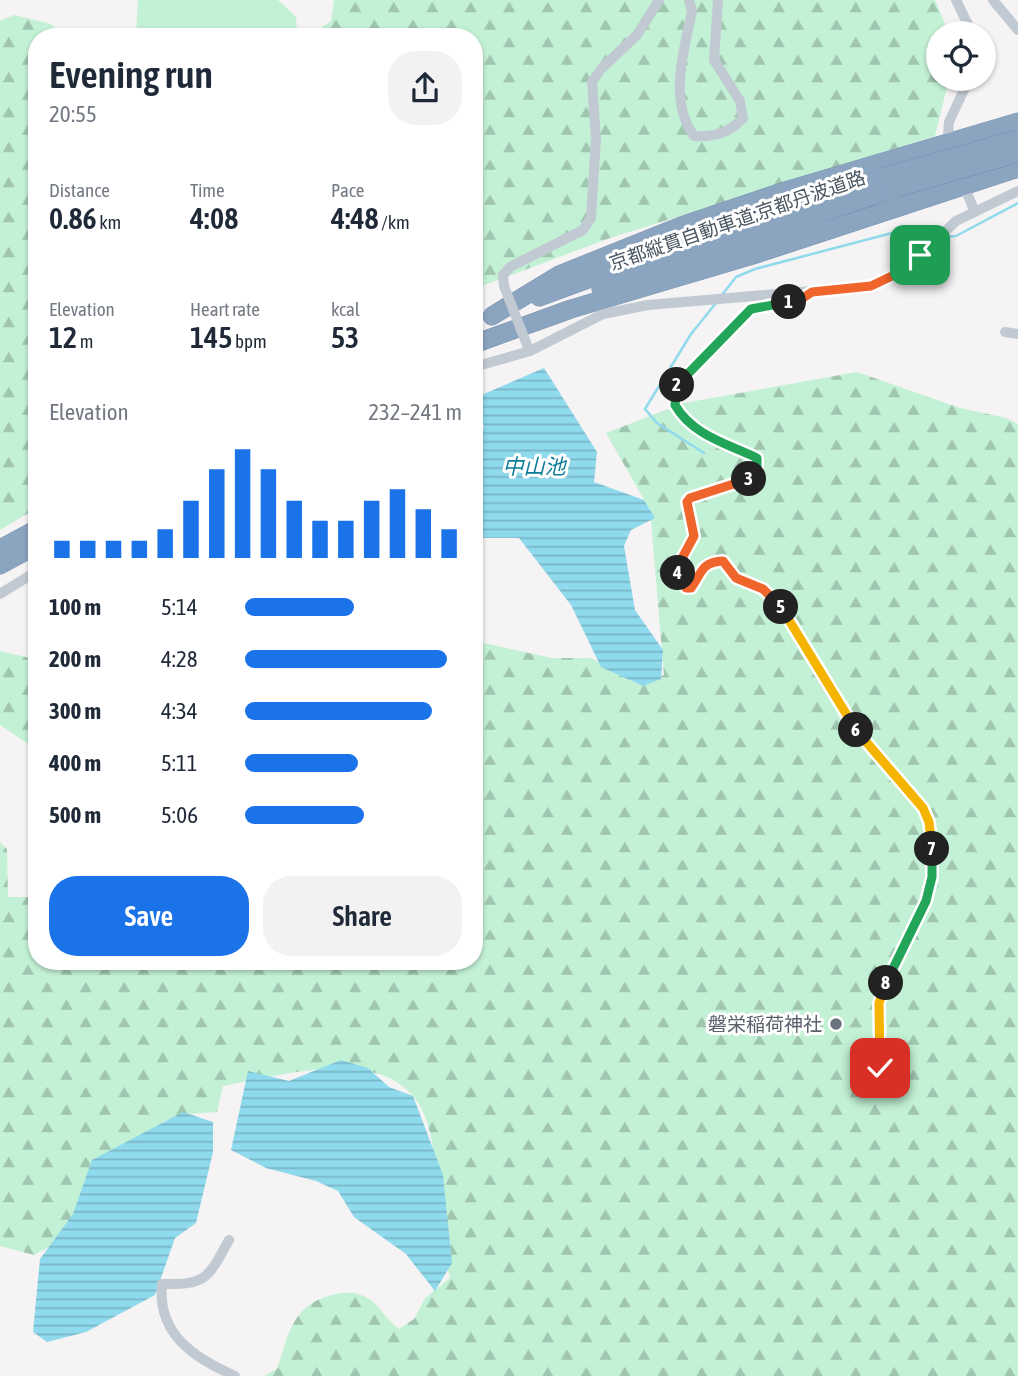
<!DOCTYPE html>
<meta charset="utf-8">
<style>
:root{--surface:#fff;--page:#f2f2f3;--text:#1f2937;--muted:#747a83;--accent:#1a73e8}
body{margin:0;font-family:"Asap Condensed","Noto Sans JP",sans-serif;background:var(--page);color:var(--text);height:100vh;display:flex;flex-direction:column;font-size:26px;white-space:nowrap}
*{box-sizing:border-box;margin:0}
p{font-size:23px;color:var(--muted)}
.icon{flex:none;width:38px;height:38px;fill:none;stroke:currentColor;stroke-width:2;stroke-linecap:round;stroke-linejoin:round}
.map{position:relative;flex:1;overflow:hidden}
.drawer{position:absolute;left:28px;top:28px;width:455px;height:942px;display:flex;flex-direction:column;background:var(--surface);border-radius:28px;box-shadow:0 2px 5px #0004}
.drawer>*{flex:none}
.fabs{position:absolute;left:926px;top:21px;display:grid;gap:14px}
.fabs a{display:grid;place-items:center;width:70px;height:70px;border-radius:50%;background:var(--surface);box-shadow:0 2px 5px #0004;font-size:35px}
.pin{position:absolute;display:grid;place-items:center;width:60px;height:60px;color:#fff;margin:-30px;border-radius:14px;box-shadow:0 4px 10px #0006}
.km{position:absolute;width:35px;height:35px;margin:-18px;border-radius:50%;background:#222;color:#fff;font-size:19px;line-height:35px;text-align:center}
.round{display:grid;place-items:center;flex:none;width:74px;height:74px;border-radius:28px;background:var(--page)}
.overview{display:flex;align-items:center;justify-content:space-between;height:119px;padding:0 21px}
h1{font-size:38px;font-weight:600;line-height:52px}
.stats{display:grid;grid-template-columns:repeat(3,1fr);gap:10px;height:119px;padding:7px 21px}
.stats div{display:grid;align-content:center}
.stats b{font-size:30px;font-weight:600}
.stats small{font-size:19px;font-weight:400}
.stats p{font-size:19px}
.chart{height:196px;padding:14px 21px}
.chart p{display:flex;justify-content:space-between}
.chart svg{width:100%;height:126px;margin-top:7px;stroke:var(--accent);stroke-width:6}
.primary-button{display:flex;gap:14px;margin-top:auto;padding:14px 21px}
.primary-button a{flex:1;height:80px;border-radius:28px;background:var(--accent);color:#fff;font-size:28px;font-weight:600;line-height:80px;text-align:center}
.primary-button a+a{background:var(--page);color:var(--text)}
ul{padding:0 21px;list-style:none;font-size:23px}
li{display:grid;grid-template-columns:112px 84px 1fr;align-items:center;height:52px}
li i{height:18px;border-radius:9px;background:var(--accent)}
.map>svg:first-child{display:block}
.forest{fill:url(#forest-firs)}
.park{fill:#c3f1d5}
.water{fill:url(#water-rules)}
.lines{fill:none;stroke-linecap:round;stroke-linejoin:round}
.stream{stroke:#90daee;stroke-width:2.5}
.highway-casing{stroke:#7690ad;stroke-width:19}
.street{stroke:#c1cad2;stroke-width:10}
.highway{stroke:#8ba5c1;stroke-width:18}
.highway-bridge-casing{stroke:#7690ad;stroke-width:19;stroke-linecap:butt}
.street-bridge{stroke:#c1cad2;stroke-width:10}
.highway-bridge{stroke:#8ba5c1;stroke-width:18}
.split-1-casing{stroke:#fff;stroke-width:14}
.split-2-casing{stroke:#fff;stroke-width:14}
.split-3-casing{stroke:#fff;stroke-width:14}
.split-4-casing{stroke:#fff;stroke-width:14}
.split-5-casing{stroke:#fff;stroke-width:14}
.split-6-casing{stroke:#fff;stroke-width:14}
.split-7-casing{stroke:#fff;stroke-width:14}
.split-8-casing{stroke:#fff;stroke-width:14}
.split-9-casing{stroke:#fff;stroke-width:14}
.split-1{stroke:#f0652b;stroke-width:9}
.split-2{stroke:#22a559;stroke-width:9}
.split-3{stroke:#22a559;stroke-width:9}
.split-4{stroke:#f0652b;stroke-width:9}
.split-5{stroke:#f0652b;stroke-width:9}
.split-6{stroke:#f5b400;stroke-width:9}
.split-7{stroke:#f5b400;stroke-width:9}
.split-8{stroke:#22a559;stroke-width:9}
.split-9{stroke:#f5b400;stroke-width:9}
.worship-dot{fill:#6b7280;stroke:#fff;stroke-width:2.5}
.labels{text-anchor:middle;stroke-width:6;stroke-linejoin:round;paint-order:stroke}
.street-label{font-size:19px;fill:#4a5661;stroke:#fff}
.worship-label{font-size:19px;fill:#5b616d;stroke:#fff;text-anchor:end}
.water-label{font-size:21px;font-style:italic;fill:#0c7c9b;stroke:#fff}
</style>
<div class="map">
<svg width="1018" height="1376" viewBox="0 0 1018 1376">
<defs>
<pattern id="forest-firs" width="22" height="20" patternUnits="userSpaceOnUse" patternTransform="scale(1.75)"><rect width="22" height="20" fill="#c3f1d5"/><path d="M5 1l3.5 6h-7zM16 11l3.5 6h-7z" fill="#a0c6b0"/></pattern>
<pattern id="water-rules" width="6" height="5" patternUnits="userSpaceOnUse" patternTransform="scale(1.75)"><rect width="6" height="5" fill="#90daee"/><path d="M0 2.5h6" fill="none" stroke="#78b4c4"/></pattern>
</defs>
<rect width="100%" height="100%" fill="#f5f3f3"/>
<!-- forest -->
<path class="forest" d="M334,0H935L949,33H938V79H949L935,136L610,238L474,289V37H308L331,21Z
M14,15L51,24L65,37H37V508L0,530V21Z
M857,372L960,408L1006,418L1018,424V1376H264L277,1369C289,1334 292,1305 332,1295C346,1292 356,1291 369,1299C379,1304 385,1319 399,1329L414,1319L425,1298L450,1278C446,1262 440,1247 438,1231C432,1198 438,1161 429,1129C406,1037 289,1074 223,1086L217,1112L191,1114L164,1121L146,1137L118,1146L54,1244L34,1255L0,1246V842L7,849L8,897H37V961H474V641L552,658H591L637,684L664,675L650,510L606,433L684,403Z
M0,651L30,658L37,655V740L30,745L0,725Z"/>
<!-- park -->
<path class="park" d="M138,0H278L296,17L297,32L291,37H136Z"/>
<!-- water -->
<path class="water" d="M544,368L597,452L594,482L644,500L655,518L631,530L624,546L635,610L663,650L661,679L643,686L601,667L571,605L519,538H474V431L484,428L479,396Z
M341,1060L368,1068L389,1087L413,1096L443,1175L452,1263L435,1291L406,1254L354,1217L338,1191L316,1181L266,1168L231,1150L248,1071L289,1081Z
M183,1112L213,1122V1152L196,1223L175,1238L155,1295L86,1332L47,1342L33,1332L40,1259L73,1214L92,1160Z"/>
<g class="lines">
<!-- stream -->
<path class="stream" d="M943,237L956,236L1018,203
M722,295L736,277L755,269L911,228L937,235
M704,453L657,423L645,409L691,334L716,303"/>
<defs>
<path id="highway" d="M601,289L889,190
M539,297L700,238L883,177
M492,316L559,275L681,226L785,191L1018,122
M474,344L571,309L753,255L1018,168
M0,549L37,529
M0,565L37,545"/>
</defs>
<!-- highway casing -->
<use href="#highway" class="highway-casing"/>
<!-- street -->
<path class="street" d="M689,0L692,11C684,51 668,100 694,136C715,137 729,133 743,118L740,101L714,60L718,0
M956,0L972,33
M993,0L1018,30
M948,135L949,122L969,79
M967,193L974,210
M504,286L503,275L510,267L583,230L591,218L596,139L592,82L601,69L637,35L659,0
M812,292L801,301L751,309L675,387V405C692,435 728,444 757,458L759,464L750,479L690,498L687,502L694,536L678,569L682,583L691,588C701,573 702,562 723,561L736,578L763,589L784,611L825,684L856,731L923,808C951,872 917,913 892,969C887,980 880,992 879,1004C876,1024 880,1047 880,1068
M1005,332L1018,334
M474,367L530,351L603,314L648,305L871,286L894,275L920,255L956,221L1018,191
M0,594L37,571
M229,1240C208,1278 207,1285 162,1284C157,1334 194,1358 235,1376"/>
<!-- highway -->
<use href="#highway" class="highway"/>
<defs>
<path id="highway-bridge" d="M883,177L1018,139
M889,190L1018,153"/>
</defs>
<!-- highway-bridge casing -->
<use href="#highway-bridge" class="highway-bridge-casing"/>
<!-- street-bridge -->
<path class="street-bridge" d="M504,286L527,345"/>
<!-- highway-bridge -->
<use href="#highway-bridge" class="highway-bridge"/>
</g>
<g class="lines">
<defs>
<path id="split-1" d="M789,302L800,300L812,292L871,286L894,275L920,255"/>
<path id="split-2" d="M677,385L751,309L789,302"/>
<path id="split-3" d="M677,385L675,405C692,435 728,444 757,458V470L749,479"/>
<path id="split-4" d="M678,573L680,562L694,536L687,502L690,498L749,479"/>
<path id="split-5" d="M678,573L686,588H691C702,573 701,562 723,561L736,578L763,589L781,607"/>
<path id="split-6" d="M781,607L856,730"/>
<path id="split-7" d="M856,730L923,808L929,822L932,849"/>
<path id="split-8" d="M886,983L926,901L932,877V849"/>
<path id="split-9" d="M880,1068L879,1003L886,983"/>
</defs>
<!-- split-1 casing -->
<use href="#split-1" class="split-1-casing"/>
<!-- split-2 casing -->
<use href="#split-2" class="split-2-casing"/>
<!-- split-3 casing -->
<use href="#split-3" class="split-3-casing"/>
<!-- split-4 casing -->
<use href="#split-4" class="split-4-casing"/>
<!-- split-5 casing -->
<use href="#split-5" class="split-5-casing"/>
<!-- split-6 casing -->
<use href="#split-6" class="split-6-casing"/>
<!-- split-7 casing -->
<use href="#split-7" class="split-7-casing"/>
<!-- split-8 casing -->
<use href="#split-8" class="split-8-casing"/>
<!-- split-9 casing -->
<use href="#split-9" class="split-9-casing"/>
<!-- split-1 -->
<use href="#split-1" class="split-1"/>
<!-- split-2 -->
<use href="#split-2" class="split-2"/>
<!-- split-3 -->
<use href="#split-3" class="split-3"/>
<!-- split-4 -->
<use href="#split-4" class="split-4"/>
<!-- split-5 -->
<use href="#split-5" class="split-5"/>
<!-- split-6 -->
<use href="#split-6" class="split-6"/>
<!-- split-7 -->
<use href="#split-7" class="split-7"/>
<!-- split-8 -->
<use href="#split-8" class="split-8"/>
<!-- split-9 -->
<use href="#split-9" class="split-9"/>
</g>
<!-- markers -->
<circle class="worship-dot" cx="836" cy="1024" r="7"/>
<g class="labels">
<!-- street labels -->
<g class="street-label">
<text transform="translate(737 220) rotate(-19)" y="7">京都縦貫自動車道;京都丹波道路</text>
</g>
<!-- worship labels -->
<g class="worship-label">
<text x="822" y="1031">磐栄稲荷神社</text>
</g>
<!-- water labels -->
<g class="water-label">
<text x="534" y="474">中山池</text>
</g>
</g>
</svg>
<div class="fabs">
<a><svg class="icon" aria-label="locate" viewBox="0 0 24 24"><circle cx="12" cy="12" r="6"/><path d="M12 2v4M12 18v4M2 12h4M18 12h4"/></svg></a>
</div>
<div class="pin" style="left:920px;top:255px;background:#1e9e55"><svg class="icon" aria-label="arrive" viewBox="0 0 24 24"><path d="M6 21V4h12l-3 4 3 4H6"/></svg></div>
<div class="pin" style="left:880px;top:1068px;background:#d93025"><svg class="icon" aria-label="check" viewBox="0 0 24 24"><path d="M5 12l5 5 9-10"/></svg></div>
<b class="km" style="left:789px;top:302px">1</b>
<b class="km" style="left:677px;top:385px">2</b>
<b class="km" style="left:749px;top:479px">3</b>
<b class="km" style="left:678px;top:573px">4</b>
<b class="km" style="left:781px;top:607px">5</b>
<b class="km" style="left:856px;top:730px">6</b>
<b class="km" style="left:932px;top:849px">7</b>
<b class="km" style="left:886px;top:983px">8</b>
<section class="drawer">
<div class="overview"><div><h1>Evening run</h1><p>20:55</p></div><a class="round"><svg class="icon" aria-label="share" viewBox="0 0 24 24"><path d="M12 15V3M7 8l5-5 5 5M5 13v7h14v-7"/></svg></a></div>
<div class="stats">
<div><p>Distance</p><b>0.86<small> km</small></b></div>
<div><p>Time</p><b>4:08</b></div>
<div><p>Pace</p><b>4:48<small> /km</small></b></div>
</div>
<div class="stats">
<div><p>Elevation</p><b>12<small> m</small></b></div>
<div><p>Heart rate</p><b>145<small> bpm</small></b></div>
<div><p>kcal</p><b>53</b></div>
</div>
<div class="chart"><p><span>Elevation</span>232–241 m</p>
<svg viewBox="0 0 160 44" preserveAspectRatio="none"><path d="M5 44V38M15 44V38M25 44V38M35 44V38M45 44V34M55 44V24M65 44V13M75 44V6M85 44V13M95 44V24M105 44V31M115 44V31M125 44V24M135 44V20M145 44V27M155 44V34"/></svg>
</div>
<ul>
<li><b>100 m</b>5:14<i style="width:50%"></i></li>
<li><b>200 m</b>4:28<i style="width:93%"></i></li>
<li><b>300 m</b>4:34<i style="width:86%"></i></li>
<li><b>400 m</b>5:11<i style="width:52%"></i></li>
<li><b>500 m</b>5:06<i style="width:55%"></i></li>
</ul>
<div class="primary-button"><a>Save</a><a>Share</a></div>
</section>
</div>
